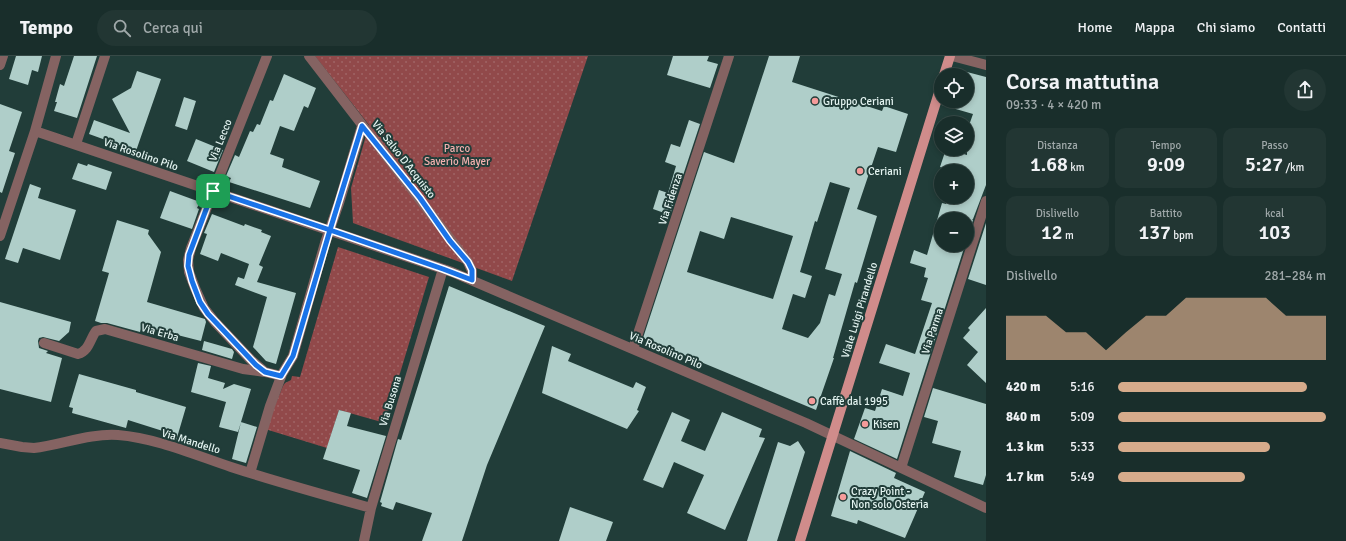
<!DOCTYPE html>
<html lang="it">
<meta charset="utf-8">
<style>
:root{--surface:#192e2b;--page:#223633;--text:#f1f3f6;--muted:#9fa8a9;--line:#374a47;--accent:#d6ab8b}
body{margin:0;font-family:Signika,sans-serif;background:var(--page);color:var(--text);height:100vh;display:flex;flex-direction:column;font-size:15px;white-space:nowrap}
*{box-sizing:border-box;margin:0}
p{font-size:13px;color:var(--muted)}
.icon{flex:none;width:22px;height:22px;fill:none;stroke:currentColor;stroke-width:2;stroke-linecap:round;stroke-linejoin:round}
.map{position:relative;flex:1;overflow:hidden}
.sheet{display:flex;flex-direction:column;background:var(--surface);width:360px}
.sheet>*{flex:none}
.buttons{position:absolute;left:934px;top:12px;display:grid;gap:8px}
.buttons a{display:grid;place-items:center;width:40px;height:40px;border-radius:50%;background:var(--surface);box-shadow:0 2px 6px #0003,0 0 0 1px var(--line);font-size:20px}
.pin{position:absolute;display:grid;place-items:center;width:34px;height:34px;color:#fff;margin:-17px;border-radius:8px;box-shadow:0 2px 6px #0006}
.round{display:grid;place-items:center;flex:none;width:42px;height:42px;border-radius:21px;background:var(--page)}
.headline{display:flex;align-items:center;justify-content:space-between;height:68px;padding:0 20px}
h1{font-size:22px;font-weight:600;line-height:30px}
.stats{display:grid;grid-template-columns:repeat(3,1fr);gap:6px;height:68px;padding:4px 20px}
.stats div{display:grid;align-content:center;border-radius:10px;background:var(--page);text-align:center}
.stats b{font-size:20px;font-weight:600}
.stats small{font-size:11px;font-weight:400}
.stats p{font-size:11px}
.chart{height:112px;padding:8px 20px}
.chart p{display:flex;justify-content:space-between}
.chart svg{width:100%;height:72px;margin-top:4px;fill:var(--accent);opacity:.7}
ul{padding:0 20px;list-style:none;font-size:13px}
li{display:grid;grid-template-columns:64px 48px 1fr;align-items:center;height:30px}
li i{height:10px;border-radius:5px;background:var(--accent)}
header{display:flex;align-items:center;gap:24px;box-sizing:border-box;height:56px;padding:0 20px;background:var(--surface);border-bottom:1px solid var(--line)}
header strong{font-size:19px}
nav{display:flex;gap:22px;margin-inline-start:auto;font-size:14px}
.search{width:280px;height:36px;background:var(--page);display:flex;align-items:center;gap:10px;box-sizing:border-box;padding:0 14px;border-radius:22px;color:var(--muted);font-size:15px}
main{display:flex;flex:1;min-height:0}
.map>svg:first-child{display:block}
.park{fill:url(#park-dots)}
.building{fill:#afcec9;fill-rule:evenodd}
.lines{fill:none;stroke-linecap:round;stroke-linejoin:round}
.minor{stroke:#856362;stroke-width:10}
.major{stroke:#d08c8b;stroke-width:10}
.route-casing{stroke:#fff;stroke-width:8}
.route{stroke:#1a73e8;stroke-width:5}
.poi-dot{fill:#f59b9a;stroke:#213d39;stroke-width:1.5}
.labels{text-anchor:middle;stroke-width:4;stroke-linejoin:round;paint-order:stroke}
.poi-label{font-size:11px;fill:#e4f4f1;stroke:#213d39;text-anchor:start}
.street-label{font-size:11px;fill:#e4f4f1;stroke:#213d39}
.park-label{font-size:11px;fill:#f2b0ae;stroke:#213d39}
</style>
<header>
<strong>Tempo</strong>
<div class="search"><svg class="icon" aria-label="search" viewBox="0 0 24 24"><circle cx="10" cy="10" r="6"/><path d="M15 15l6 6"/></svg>Cerca qui</div>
<nav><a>Home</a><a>Mappa</a><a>Chi siamo</a><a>Contatti</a></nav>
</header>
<main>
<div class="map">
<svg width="986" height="485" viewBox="0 0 986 485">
<defs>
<pattern id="park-dots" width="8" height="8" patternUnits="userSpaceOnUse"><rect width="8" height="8" fill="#91494a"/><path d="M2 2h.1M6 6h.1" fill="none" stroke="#a06465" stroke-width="1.8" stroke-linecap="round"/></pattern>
</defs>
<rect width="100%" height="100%" fill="#213d39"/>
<!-- park -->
<path class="park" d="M315,0H588L512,225L353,167L351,132L369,69Z
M338,191L429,221L385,367L339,354L327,392L265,373L283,330L285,327L291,324L292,320L300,321Z"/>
<!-- building -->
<path class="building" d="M16,0H42L38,16L32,14L28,29L9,23Z
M74,0H97L77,62L54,55L57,46H55L60,28L64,30Z
M673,0H709L707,5L718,8L710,32L667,19Z
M769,0H800L792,26L882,55L884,50L908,58L896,96L878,91L857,153L877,160L857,227L855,226L833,302H834L816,354L643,282L704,96L734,107ZM830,126L850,132L825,213L842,218L835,240L829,238L820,267L808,282L782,273L793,238L805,242L812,220L800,216L815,165L817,166ZM731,161L793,180L773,243L687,216L700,175L724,183Z
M137,15L161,23L136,95L89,78L94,64L130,77L112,43L131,32Z
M967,16L986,21V129L973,163H972L973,164L967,183V163H941V189H965L897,403L854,383L865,352L875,355L882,333L903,340L910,317L879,307L886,288L915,298L932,247L921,244L928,222L924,221L926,212L910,207L912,200L914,194L927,199L942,147L946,148L948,141L963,145L965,141H967V134L971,121L967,120V115H952L940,111L946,93L967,99V75L973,58L942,49L943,45H967Z
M284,18L316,32L308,52L304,50L294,75L280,70L270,98L284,103L282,111L320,125L310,152L229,126L231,122L226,120L235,99L239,101L250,75L253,76L257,68L260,69L270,44L273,45Z
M184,41L196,45L187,74L175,70Z
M0,48L22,56L9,95L15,97L2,137L0,136Z
M689,64L700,68L670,159L653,153L659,134L668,137L676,110L665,106L671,88L680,91Z
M196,83L223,94L214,116L187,105Z
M78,107L87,110L88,108L112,116L106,134L72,123Z
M30,128L41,132L38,142L76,154L60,204L23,192L18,207L5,203Z
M170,135L200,146L197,152L199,153L192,173L160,162Z
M212,158L244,170L245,168L262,174L261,176L271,180L259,209L263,211L257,226L296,237L276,308L266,305L253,291L267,241L235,229L238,221L244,223L249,208L221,197L218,205L200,198L207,178L204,177Z
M117,164L149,174L148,178L161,196L147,246L205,263L206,266L201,285L142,270L140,276L107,267H101L95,265L109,217L102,215Z
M986,167V229L968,223Z
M449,230L545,270L487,409L462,485H422L432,457L396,446L393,454L381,450L382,447L380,446L398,383L401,384Z
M0,246L71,266L69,276L59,285L43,281L39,282L38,285L39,292L48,295L46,297L62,302L51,346L0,333Z
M986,252V327L967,309L978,296L963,282L970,274L968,272Z
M204,285L232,293L234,296L232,303L202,294Z
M552,290L571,298L568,305L633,332L636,326L646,331L637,354L639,355L627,373L542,337Z
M198,307L211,310L208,322L225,327L223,333L234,328L251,333L238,376L219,371L226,346L191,336Z
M79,318L136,334V336L186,351L176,385L164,382L166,376L128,364L126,372L72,357L73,352L69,351Z
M933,332L986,348V419L983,429L954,421L961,395L932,387L938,365L924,361Z
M339,354L351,357L347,370L386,380L367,442L352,437L360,414L323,403Z
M672,356L690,364L681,385L705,395L722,356L762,373L759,381L765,382L725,474L687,457L704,419L674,406L663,432L643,424Z
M241,366L257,371L246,407L232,403Z
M798,385L805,396L777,485H747L778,386L790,390Z
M850,395L896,417L894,422L925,436L905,482L858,464L857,468L831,460Z
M570,451L613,466L606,485H559Z"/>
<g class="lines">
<!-- minor -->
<path class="minor" d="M309,0L468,206L472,215V224
M952,0L986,9
M0,9L3,0
M35,75L452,216L806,367L986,452
M76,88L105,0
M0,180L35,75L56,0
M44,287L78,298C89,295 90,283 96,275L105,273L243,313L265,316L281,320
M633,293L729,0
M265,316L251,304L215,266L204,252L195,232L189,216L188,204L191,192L267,0
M0,387L22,391L34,392C61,389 90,377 118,379C156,382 195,399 231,411C277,426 324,439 371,452
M901,412L986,145
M250,417L270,350L282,318L293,300L325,187L339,147L362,70
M364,485L371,452L381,418L443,213"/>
<!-- major -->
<path class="major" d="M944,19L950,0
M800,485L941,30"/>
</g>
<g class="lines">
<defs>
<path id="route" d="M213,135L189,199L188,210L192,225L200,246L208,258L256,309L265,316L281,320L293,300L330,174L443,213L472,224V214L468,206L450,185L420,142L362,70L330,174L213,135"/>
</defs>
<!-- route casing -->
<use href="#route" class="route-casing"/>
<!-- route -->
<use href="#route" class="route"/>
</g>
<!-- markers -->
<g class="poi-dot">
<circle cx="815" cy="45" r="4"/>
<circle cx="860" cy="115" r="4"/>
<circle cx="812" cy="345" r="4"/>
<circle cx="865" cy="368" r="4"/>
<circle cx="843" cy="441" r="4"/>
</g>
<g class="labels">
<!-- poi labels -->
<g class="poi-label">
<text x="823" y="49">Gruppo Ceriani</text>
<text x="868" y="119">Ceriani</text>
<text x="820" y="349">Caffè dal 1995</text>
<text x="873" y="372">Kisen</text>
<text x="851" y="439">Crazy Point -<tspan x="851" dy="13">Non solo Osteria</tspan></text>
</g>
<!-- street labels -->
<g class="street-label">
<text transform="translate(220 84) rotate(-68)" y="4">Via Lecco</text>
<text transform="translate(141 98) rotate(19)" y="4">Via Rosolino Pilo</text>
<text transform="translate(404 103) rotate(52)" y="4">Via Salvo D'Acquisto</text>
<text transform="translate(670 143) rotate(-72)" y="4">Via Fidenza</text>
<text transform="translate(859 254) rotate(-73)" y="4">Viale Luigi Pirandello</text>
<text transform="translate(932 275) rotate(-72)" y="4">Via Parma</text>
<text transform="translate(160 276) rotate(16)" y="4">Via Erba</text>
<text transform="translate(666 294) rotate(23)" y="4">Via Rosolino Pilo</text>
<text transform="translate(390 345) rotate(-73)" y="4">Via Busona</text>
<text transform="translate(191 385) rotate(17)" y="4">Via Mandello</text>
</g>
<!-- park labels -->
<g class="park-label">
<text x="457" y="96">Parco<tspan x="457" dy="13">Saverio Mayer</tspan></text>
</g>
</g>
</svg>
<div class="buttons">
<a><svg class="icon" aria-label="locate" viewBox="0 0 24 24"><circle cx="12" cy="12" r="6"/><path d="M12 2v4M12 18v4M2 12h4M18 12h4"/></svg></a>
<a><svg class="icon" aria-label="layers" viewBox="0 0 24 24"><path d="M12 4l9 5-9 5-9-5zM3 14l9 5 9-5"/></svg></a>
<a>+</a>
<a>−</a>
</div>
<div class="pin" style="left:213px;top:135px;background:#1e9e55"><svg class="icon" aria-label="arrive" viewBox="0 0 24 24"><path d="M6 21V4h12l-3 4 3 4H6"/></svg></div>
</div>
<section class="sheet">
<div class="headline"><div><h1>Corsa mattutina</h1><p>09:33 · 4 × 420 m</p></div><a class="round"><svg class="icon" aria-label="share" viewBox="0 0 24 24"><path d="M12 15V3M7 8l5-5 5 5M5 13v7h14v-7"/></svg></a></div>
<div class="stats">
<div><p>Distanza</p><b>1.68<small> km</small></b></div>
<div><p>Tempo</p><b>9:09</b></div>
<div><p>Passo</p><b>5:27<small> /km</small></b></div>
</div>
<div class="stats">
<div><p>Dislivello</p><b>12<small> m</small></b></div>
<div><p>Battito</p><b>137<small> bpm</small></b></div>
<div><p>kcal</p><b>103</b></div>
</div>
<div class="chart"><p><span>Dislivello</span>281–284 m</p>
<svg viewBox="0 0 160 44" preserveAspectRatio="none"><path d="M0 44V17L10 17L20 17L30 27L40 27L50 38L60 27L70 17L80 17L90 6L100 6L110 6L120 6L130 6L140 17L150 17L160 17V44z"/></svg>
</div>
<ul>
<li><b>420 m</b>5:16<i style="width:91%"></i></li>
<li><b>840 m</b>5:09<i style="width:100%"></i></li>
<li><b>1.3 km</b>5:33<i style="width:73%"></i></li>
<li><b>1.7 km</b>5:49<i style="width:61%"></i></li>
</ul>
</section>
</main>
